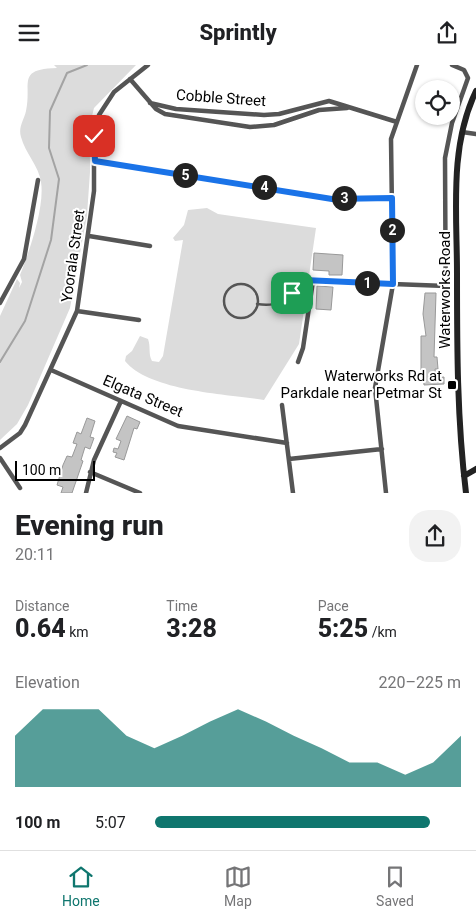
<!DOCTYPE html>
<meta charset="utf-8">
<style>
:root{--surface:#fff;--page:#f2f2f2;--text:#202124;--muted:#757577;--line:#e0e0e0;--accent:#0f766e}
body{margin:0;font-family:Roboto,sans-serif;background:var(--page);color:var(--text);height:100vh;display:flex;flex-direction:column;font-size:19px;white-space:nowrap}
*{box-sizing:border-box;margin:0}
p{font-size:16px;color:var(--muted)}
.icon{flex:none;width:28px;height:28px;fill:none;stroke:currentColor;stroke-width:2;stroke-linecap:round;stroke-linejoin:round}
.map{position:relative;height:428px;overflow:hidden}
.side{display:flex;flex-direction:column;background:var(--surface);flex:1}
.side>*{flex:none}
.fabs{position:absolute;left:415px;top:15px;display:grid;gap:10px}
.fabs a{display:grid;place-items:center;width:45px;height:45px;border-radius:50%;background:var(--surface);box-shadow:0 1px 4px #0004;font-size:25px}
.scale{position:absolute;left:15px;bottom:12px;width:80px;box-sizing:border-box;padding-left:5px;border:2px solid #000;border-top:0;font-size:14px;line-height:18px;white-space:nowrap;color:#000;-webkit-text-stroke:4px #fff;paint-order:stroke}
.pin{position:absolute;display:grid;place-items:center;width:42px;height:42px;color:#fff;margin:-21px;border-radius:10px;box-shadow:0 2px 8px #0006}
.km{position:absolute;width:25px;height:25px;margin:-12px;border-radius:50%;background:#222;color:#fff;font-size:14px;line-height:25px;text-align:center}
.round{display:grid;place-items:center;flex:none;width:52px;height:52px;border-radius:20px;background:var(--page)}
.headline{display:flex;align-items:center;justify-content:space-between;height:85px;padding:0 15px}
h1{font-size:28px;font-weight:800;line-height:38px}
.figures{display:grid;grid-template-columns:repeat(3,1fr);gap:8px;height:85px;padding:5px 15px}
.figures div{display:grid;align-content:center}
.figures b{font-size:25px;font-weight:800}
.figures small{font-size:14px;font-weight:400}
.figures p{font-size:14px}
.chart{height:140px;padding:10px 15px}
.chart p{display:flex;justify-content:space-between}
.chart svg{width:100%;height:90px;margin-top:5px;fill:var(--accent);opacity:.7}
ul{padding:0 15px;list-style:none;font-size:16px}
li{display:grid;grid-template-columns:80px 60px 1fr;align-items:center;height:38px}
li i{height:12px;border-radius:6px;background:var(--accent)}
header{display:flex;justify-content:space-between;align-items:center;height:65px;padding:0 15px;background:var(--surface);font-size:22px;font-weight:800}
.dock{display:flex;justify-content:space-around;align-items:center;height:70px;border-top:1px solid var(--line);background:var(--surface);font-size:14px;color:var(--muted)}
.dock a{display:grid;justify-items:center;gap:2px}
.dock .selected{color:var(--accent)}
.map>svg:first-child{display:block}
.green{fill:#dcdcdc}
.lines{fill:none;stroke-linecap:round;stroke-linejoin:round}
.stream{stroke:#a3a3a3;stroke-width:2}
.building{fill:#c4c4c4;stroke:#999}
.lane{stroke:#555;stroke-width:2.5}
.street{stroke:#555;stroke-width:4.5}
.secondary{stroke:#222;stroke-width:6}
.route-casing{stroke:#fff;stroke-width:10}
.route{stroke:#1a73e8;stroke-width:6}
.poi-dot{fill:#000;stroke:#fff;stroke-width:2}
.labels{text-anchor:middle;stroke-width:4;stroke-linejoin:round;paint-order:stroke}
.street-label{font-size:15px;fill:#000;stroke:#fff}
.poi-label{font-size:15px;fill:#000;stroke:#fff;text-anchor:end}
</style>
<header><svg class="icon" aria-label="menu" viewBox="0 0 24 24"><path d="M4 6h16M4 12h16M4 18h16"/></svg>Sprintly<svg class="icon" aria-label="share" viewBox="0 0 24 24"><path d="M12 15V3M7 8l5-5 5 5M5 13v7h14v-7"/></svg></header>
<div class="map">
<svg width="476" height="428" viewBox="0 0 476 428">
<rect width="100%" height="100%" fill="#fff"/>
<!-- green -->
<path class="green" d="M54,0H136L94,43L90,59V107L87,150L70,243L28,340L17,359L0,375V251L17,214L20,218L19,223L22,217L20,210C29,187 45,142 41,117C39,101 25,88 21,72C18,62 24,55 26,46C32,18 16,4 57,3Z
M207,143L218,149L316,163L299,279L264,335C226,329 149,326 125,296L126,291L132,286L140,271L148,274C151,282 148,289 152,296L159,297L163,291L183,175L175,176L173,173L184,160L188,145Z"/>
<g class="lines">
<!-- stream -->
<path class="stream" d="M0,297L25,256L51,175L59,114L49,83L50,46L67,8L87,0"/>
</g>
<!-- building -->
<path class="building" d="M314,188L343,190L342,210H329V206L313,205Z
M317,221L333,222L331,245L316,244Z
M425,228H436L434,292H437L438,304H435L436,313L444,312V319L424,320L423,305H421V271H426L423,249Z
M127,351L140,357L137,364L134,363L124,395L115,392L117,388L113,387L114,383L118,384L121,376L116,374Z
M87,353L95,356L90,372L94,373L90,384L85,382L81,395L83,396L72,428H61L63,422L57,420L63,400L67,391L72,392L77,379L73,378L77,367L81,369Z"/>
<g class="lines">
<!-- lane -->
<path class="lane" d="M224 236a17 17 0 1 1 34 0a17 17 0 1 1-34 0Z
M257,239C282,243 286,232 302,216H312"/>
<!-- street -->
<path class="street" d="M130,14L156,44L165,49L250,62L274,60L319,45L347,43
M150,38L176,44L264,50L279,49L329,36L397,57
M462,67L476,69
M95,96L332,133H392
M89,171L150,181
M0,238L24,194L38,115
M77,246L139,255
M446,281L445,93L452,58L468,13L464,5L452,0
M298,297L303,283L313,216L446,221
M51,305L178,361L287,378
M282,340L293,428
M0,383L20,368L25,360L77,246L94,126V71L99,50L114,27L148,0
M0,393L20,423
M289,394L382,384
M90,407L140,428
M86,428L94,395L121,336
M386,428L375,323L393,219L391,74L417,0"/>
<!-- secondary -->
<path class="secondary" d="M464,411L476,404
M466,428C457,354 457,282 457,208C457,148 449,82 476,26"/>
</g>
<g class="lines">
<defs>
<path id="route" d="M94,71L95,96L332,134L392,133L393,219L304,215L292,228"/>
</defs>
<!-- route casing -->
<use href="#route" class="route-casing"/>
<!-- route -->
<use href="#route" class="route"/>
</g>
<!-- markers -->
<rect class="poi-dot" x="447" y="315" width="10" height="10" rx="2.5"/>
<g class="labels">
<!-- street labels -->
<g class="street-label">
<text transform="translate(221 33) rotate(4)" y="5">Cobble Street</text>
<text transform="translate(73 191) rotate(-82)" y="5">Yoorala Street</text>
<text transform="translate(445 225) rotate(-90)" y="5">Waterworks Road</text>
<text transform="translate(143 331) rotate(23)" y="5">Elgata Street</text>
</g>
<!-- poi labels -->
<g class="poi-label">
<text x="442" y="316">Waterworks Rd at<tspan x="442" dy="17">Parkdale near Petmar St</tspan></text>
</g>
</g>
</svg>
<div class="fabs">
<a><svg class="icon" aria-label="locate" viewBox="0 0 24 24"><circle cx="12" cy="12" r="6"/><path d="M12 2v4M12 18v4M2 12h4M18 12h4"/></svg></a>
</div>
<div class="scale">100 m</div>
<div class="pin" style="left:292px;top:228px;background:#1e9e55"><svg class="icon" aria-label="arrive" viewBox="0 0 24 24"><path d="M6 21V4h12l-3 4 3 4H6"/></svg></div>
<div class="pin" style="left:94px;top:71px;background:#d93025"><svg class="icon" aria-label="check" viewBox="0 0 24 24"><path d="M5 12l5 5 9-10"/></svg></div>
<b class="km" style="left:367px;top:218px">1</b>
<b class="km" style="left:392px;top:165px">2</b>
<b class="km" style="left:344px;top:133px">3</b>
<b class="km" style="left:264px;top:122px">4</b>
<b class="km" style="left:185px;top:110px">5</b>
</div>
<section class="side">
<div class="headline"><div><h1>Evening run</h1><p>20:11</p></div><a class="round"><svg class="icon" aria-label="share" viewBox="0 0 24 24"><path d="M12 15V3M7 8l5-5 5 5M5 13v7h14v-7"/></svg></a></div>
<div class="figures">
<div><p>Distance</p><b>0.64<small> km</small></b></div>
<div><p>Time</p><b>3:28</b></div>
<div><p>Pace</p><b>5:25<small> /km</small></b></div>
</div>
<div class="chart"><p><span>Elevation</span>220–225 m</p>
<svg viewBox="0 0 160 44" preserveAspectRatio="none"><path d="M0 44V19L10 6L20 6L30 6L40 19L50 25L60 19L70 12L80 6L90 12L100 19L110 25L120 32L130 32L140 38L150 32L160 19V44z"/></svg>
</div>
<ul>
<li><b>100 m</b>5:07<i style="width:90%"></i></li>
</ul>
</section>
<nav class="dock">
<a class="selected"><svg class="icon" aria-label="home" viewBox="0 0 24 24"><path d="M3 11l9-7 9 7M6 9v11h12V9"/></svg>Home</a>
<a><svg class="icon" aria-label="map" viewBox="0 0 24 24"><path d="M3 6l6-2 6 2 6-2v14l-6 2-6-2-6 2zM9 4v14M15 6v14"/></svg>Map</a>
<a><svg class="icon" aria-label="saved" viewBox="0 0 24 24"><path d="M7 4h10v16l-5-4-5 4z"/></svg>Saved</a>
</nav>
